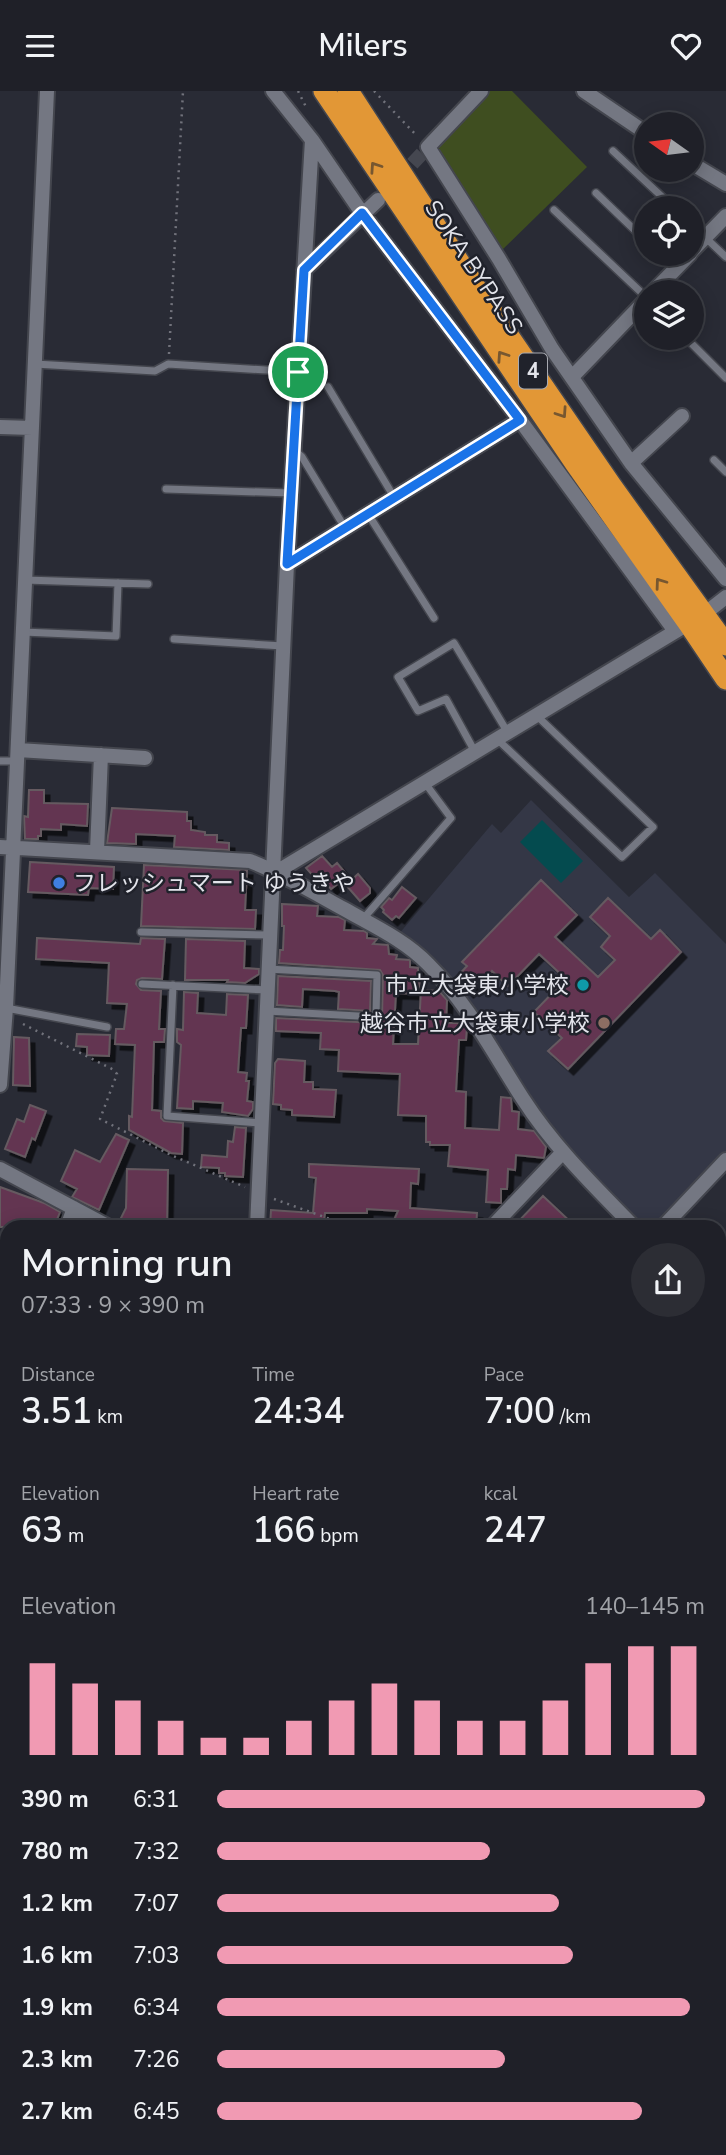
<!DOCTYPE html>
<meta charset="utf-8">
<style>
:root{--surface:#1f2028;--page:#2c2d34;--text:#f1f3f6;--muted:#a1a3a8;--line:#3c3e45;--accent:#f19ab3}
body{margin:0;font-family:"Nunito Sans","Noto Sans JP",sans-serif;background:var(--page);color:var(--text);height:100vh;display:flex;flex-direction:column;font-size:26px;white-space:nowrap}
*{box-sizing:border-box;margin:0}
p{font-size:23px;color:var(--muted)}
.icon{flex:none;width:38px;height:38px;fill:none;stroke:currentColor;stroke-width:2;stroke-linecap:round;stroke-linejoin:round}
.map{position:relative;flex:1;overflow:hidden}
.panel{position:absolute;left:0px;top:1129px;width:726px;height:936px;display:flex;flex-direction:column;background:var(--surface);border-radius:21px 21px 0 0;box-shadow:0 4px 18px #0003,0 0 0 2px var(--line)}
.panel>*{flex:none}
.needle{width:46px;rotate:284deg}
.tools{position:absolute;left:634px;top:21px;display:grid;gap:14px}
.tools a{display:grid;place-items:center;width:70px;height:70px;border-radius:50%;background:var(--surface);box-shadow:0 4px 18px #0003,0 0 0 2px var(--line);font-size:35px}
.pin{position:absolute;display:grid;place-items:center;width:60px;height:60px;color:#fff;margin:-30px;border:4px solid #fff;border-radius:50%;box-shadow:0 2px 7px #0007}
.round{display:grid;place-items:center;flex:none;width:74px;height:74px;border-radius:37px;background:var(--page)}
.overview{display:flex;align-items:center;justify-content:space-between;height:119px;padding:0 21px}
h1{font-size:38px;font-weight:600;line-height:52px}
.stats{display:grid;grid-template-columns:repeat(3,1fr);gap:10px;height:119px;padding:7px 21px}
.stats div{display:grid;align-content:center}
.stats b{font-size:35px;font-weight:600}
.stats small{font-size:19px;font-weight:400}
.stats p{font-size:19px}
.chart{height:196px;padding:14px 21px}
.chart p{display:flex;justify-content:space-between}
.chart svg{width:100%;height:126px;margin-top:7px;stroke:var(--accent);stroke-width:6}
ul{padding:0 21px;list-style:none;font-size:23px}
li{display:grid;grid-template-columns:112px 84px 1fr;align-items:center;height:52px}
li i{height:18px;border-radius:9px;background:var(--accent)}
header{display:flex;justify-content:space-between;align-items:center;height:91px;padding:0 21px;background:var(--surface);font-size:32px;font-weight:600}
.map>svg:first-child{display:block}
.built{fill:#343746}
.green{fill:#3f4e20}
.water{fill:#044b4f}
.building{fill:#643551;stroke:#655a60;stroke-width:2;filter:url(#shadow)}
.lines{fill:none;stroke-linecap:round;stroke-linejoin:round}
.street-tunnel{stroke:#454750;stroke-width:14;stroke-dasharray:14 7;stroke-linecap:butt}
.lane-casing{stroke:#44464e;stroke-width:10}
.street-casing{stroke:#44464e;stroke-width:18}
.highway-casing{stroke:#44464e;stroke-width:24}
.path{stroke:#71727b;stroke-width:2.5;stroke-dasharray:2 5;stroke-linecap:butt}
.lane{stroke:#747782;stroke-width:7}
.street{stroke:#747782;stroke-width:14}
.highway{stroke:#e29736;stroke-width:21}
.oneway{stroke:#775730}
.route-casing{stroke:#fff;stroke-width:14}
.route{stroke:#1a73e8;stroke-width:9}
.shop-dot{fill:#3f7fe0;stroke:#20222b;stroke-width:2.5}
.culture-dot{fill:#0f9aa8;stroke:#20222b;stroke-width:2.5}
.education-dot{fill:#8d6e63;stroke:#20222b;stroke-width:2.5}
.labels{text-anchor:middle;stroke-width:5;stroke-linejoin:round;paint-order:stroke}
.shield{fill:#20222b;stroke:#a8aab1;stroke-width:2}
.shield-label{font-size:21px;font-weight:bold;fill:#e3e4eb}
.street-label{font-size:23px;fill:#e3e4eb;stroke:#20222b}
.poi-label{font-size:23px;fill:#e3e4eb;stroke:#20222b;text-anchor:end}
</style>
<header><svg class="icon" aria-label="menu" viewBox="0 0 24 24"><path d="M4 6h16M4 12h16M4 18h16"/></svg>Milers<svg class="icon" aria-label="heart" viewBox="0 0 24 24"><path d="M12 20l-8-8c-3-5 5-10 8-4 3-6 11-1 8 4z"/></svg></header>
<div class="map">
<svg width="726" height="2064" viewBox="0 0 726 2064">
<defs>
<filter id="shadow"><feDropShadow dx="5.5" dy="5.5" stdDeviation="0" flood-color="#0009"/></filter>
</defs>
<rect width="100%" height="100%" fill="#292b35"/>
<!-- built -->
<path class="built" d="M531,709L629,806L655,782L726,853V1061L655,1136H640L567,1060L528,1007L492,946L398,844L492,733L501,742Z"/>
<!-- green -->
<path class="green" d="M490,0H512L587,76L501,160L437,57Z
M719,1768L726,1769V1944L719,1945Z"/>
<!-- water -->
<path class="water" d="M542,729L583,770L561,792L520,751Z"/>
<!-- building -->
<path class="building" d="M29,699H44V712L88,713L87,735L61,733V739L41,738V745H38V748H25L24,725L28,726Z
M112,717L187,721V730H191V739L205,741V744H217V751L229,752V759L174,756L175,745L136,743V753L107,752Z
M322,765L332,776L337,772L348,785L331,798L320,783L315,787L306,777Z
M30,771L114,776L113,798L89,797L88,804L28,801Z
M144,774L247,779L245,819H256L255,838L141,835Z
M358,783L370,797V802L360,810L346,794Z
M541,789L577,824L555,846L598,886L615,869L601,856L610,845L590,826L608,807L651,848L660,839L681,861L568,978L548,960L562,947L534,921L566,888L539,863L508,895L492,880L481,892L479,890L468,901L455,888L467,875L462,871Z
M402,796L416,807L399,827L396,825L392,829L383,821L384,819L381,816L389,807L392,809Z
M282,813L318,815L317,825L339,826L345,829L344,839L364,840L367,842V847L377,848L373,853L388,854L389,863L397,864L396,868L410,869V876L418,877V881H420L419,903L396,902L393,953H418L421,899L439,900L447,909L446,932H464L467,936L466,949H459L456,1000L466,1001L465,1037L499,1039L501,1006L511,1007L512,1020L519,1021L518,1038L534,1040L546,1056L544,1067L516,1064L515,1079L508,1078L507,1098H501V1112L486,1111L488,1079L448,1075L450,1054H430V1051H426V1025L398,1024L400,983L338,980L339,959L320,958L321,942L276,940V927L376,932L382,926L383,884L380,879L279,872L280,859H283L284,835H282Z
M37,847L140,853L141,847L165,848L162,888L142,887L137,889L136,893L141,899L161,900L159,938H165L164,951H154L152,1019L161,1020V1027L164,1030L183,1032L182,1063L171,1062L129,1039V1025L132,1026L135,954L115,953L116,938H124L127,913L107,912L109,872L36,868Z
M186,848L245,850L244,877L259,878V883L245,892L227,891L228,889H185Z
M278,885L371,890L370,920L338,918L339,901L335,900L303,898L302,916L277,914Z
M184,901L198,902L197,922L226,924L227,903L248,904L246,937H241L238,981L247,982L246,990H249L247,1010L253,1011V1018L248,1025L222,1021L223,1012L193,1010V1018L177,1017L181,954L177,951V938L183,939Z
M77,943L110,944L109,965L87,964V956L76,955Z
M14,946L29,947L30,995L13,994Z
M278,968L305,970L304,991H313V998L336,999L334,1026L292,1024V1019L281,1018V1014L273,1013L275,972Z
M30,1014L46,1020L35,1049L32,1047L25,1066L5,1058L17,1028L24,1031Z
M235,1036L246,1037L243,1086L225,1085V1082H219V1077L201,1076L202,1064L227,1066L228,1050L233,1051Z
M116,1043L129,1049L99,1119L72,1106L77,1098L61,1090L75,1059L100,1071Z
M309,1073L419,1078L418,1093L411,1092L410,1117L477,1122L476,1136H391L398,1120L367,1118V1122H325L323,1136H270L271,1119L313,1122L316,1087L309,1086Z
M127,1078L168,1079L167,1136H128L119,1131L126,1117Z
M0,1096L44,1112L60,1121L54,1136H0Z
M543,1105L576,1136H513Z"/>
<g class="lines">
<!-- street-tunnel -->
<path class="street-tunnel" d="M398,88L428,56"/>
<defs>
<path id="lane" d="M613,60L674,117
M596,102L646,150
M554,119L646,206
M691,133L726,166
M660,163L675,178
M686,247L726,287
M35,273L155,280L168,273L298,281
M328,296L394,406
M294,359L302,366L345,437
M714,369L726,381
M166,398L291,402
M368,423L434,527
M25,489L148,493
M23,541L116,545L118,492
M174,548L283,555
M497,648L622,766L653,736L536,624
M475,661L446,608L418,620L398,586L454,552L508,642
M0,670H17
M363,828L451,727L425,692
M141,841L270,844
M142,893L267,899
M173,894L167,1025L261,1032
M6,917L107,936
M267,920L376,926L377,884L268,878
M0,1167L7,1169
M726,1353V1356
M719,1419L726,1424
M0,1450L7,1453
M719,1460L726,1465
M0,1487L7,1491
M0,1782L7,1801
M0,1855L7,1866
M0,1940L7,1952
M719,2051L726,2049
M179,2058L182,2064
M323,2058L325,2064
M711,2058L713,2064
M189,2064L203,2058
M629,2064L646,2060"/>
<path id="street" d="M481,0L428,56L499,168L552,258L631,372L726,488
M584,0L646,42
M312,49L362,122L520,329L675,540
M691,72L726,93
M691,161L726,125
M304,179L378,109
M653,201L690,163
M573,285L646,209
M0,336L32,337
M631,372L682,325
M287,473L520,329
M699,527L726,506
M18,659L145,667
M0,756L250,770C283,783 313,801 344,818C372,834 405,849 428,873C469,914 492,960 523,1008C554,1056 594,1095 634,1136
M97,760L101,664
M278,780L681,537
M0,994L6,917L47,0
M0,1078L109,1136
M67,1136L74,1117
M257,1136L287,473L312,49L273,0
M492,1136L562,1062
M663,1136L726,1069
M719,1201L726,1205
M0,1288L7,1273
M0,1327L7,1330
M0,1383L7,1386
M719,1512L726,1510
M719,1563L726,1568
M0,1564L7,1570
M0,1641L7,1636
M719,1717L726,1715
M0,1956L7,1952
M485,2058L487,2064
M396,2064L412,2058"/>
<path id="highway" d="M324,0L575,372L689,533L726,588
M348,0L477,199L612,396L726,554"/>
</defs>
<!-- lane casing -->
<use href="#lane" class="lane-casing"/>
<!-- street casing -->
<use href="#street" class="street-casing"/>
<!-- highway casing -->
<use href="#highway" class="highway-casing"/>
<!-- path -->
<path class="path" d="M298,0L306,16
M374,0L417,45
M169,263L183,0
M23,933L114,979L117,983L100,1028L171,1064L245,1096
M274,1108L344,1133L345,1136
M719,1620L726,1604
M719,1785H726
M725,1800L721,1885L726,1911
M719,1916L726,1915
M719,1995L726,1993"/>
<!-- lane -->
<use href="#lane" class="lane"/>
<!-- street -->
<use href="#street" class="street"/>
<!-- highway -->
<use href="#highway" class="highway"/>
</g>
<!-- one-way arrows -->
<defs><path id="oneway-chevron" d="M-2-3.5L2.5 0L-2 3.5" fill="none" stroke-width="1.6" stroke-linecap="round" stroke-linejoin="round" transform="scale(1.75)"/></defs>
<g class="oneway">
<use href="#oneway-chevron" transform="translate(375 76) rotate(-124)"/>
<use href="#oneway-chevron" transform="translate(502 265) rotate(-124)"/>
<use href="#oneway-chevron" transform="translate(562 322) rotate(56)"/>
<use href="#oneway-chevron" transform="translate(660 492) rotate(-126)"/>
</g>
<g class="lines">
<defs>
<path id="route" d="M362,122L520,329L287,473L304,179Z"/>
</defs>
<!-- route casing -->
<use href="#route" class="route-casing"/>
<!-- route -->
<use href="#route" class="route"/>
</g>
<!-- markers -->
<circle class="shop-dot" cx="59" cy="792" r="7"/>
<circle class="culture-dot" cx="583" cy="894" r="7"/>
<circle class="education-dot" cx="604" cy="932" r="7"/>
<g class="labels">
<!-- shield labels -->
<rect class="shield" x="519" y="262.5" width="28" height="35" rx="5"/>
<g class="shield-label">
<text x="533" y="287">4</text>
</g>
<!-- street labels -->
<g class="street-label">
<text transform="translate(474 176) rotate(56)" y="8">SOKA BYPASS</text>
</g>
<!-- poi labels -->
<g class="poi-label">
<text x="73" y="800" text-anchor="start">フレッシュマート ゆうきや</text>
<text x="569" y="902">市立大袋東小学校</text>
<text x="590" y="940">越谷市立大袋東小学校</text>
</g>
</g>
</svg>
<div class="tools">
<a><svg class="needle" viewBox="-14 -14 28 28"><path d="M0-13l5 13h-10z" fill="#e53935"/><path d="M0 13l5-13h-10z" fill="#a1a3a8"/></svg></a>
<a><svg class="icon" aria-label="locate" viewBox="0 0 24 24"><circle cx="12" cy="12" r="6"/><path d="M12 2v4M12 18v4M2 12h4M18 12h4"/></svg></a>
<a><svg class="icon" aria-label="layers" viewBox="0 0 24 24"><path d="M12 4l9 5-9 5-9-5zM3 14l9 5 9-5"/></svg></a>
</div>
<div class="pin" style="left:298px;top:281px;background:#1e9e55"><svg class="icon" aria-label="arrive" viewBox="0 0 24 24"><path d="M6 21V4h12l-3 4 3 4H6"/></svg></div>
<section class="panel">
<div class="overview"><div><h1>Morning run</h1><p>07:33 · 9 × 390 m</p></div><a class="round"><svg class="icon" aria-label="share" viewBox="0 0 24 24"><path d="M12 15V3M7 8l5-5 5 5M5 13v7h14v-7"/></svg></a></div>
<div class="stats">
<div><p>Distance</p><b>3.51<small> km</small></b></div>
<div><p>Time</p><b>24:34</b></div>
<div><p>Pace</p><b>7:00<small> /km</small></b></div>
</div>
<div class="stats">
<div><p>Elevation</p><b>63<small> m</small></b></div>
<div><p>Heart rate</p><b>166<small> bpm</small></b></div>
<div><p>kcal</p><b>247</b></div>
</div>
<div class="chart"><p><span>Elevation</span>140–145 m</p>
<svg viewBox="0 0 160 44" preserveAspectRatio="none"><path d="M5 44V12M15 44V19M25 44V25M35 44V32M45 44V38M55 44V38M65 44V32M75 44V25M85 44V19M95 44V25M105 44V32M115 44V32M125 44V25M135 44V12M145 44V6M155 44V6"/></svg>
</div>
<ul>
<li><b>390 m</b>6:31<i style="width:100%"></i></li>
<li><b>780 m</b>7:32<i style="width:56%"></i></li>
<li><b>1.2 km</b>7:07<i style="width:70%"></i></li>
<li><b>1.6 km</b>7:03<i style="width:73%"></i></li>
<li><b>1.9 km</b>6:34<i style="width:97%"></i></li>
<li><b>2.3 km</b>7:26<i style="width:59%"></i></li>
<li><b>2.7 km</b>6:45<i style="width:87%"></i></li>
</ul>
</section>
</div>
